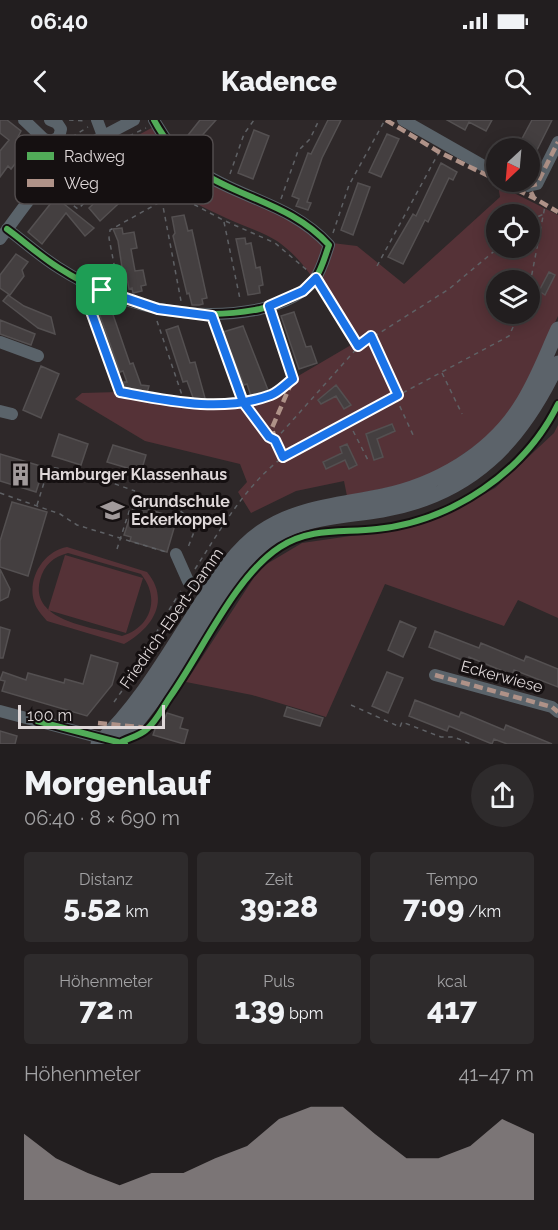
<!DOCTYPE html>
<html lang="de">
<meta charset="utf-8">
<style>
:root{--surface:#221e1f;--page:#2e2b2c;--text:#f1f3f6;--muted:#a2a2a4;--line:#3f3c3d;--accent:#a19a9b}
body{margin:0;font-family:Raleway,sans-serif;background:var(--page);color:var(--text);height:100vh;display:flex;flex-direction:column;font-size:22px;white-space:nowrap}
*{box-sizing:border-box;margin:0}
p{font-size:20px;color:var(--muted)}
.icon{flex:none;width:33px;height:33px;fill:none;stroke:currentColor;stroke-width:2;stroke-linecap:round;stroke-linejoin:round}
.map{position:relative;height:624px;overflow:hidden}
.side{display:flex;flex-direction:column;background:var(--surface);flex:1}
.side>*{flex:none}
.needle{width:39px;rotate:206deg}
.fabs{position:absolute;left:486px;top:18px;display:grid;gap:12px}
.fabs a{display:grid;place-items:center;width:54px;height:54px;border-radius:50%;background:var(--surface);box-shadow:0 3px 15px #0003,0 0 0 2px var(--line);font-size:30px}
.scale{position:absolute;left:18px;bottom:15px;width:147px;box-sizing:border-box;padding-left:6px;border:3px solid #dfd8d9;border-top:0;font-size:16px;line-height:21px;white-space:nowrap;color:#dfd8d9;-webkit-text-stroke:4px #151011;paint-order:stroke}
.pin{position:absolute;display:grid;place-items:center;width:51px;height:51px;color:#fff;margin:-26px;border-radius:12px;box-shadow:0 3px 9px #0006}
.round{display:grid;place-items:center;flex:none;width:63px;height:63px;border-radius:32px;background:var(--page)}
.head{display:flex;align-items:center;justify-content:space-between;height:102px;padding:0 24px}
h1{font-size:33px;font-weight:800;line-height:45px}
.figures{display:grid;grid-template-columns:repeat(3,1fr);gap:9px;height:102px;padding:6px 24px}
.figures div{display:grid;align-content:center;border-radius:6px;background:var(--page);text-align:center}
.figures b{font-size:30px;font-weight:800}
.figures small{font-size:16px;font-weight:400}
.figures p{font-size:16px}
.chart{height:168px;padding:12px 24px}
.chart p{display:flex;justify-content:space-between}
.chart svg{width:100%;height:108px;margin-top:6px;fill:var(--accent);opacity:.7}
.status{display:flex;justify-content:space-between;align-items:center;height:42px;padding:0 30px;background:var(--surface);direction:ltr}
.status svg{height:16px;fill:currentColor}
header{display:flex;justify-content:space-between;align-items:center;height:78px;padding:0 24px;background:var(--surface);font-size:27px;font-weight:800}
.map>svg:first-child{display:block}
.green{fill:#553237;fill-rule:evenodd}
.building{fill:#443f40;stroke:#545051;stroke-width:1.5}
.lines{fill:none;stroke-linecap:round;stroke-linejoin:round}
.path{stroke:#5f6165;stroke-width:1.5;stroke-dasharray:4.5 4.5;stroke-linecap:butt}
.minor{stroke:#5a636a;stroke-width:12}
.major{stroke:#5c636a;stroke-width:15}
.quiet{stroke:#af9288;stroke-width:4.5;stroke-dasharray:9 4.5;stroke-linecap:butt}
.cycleway-casing{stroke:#151011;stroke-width:10}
.cycleway{stroke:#51ab58;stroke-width:6}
.route-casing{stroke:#fff;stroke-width:12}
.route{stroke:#1a73e8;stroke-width:8}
.labels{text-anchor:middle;stroke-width:6;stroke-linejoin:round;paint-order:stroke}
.poi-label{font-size:16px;font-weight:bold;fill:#dfd8d9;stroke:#151011;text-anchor:start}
.street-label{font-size:16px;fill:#dfd8d9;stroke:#151011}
.key{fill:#151011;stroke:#524c4d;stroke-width:1.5}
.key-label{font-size:16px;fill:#dfd8d9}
</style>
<div class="status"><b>06:40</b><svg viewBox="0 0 49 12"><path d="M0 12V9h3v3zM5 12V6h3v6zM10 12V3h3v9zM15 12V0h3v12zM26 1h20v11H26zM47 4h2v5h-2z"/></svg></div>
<header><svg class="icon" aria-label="back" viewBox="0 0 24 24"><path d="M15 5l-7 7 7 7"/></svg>Kadence<svg class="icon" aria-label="search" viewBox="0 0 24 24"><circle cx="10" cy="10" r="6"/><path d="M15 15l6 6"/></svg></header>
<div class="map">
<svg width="558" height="624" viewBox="0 0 558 624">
<rect width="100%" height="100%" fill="#2e2829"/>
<!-- green -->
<path class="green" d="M161,3L166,16L205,50L332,123L357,126L404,164L500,77L498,65L558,95V196L521,276L489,316L442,349L405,364L347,376L344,361L296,371L251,393L238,372L247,362L240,344L145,321L75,279L82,273L119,272L185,285L242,282L273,275L293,259L351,225C330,188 313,146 277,121C265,113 249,108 235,102C186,80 159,66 127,21ZM496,94H530V128H496ZM496,160H530V194H496Z
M558,305V498L518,480L504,506L385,464L326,597L252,575L186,562L260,448L302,423L392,410L453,390L495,368L554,313Z
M67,427L147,452C171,481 152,508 124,524L47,501C42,495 36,489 34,481C27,458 44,431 67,427ZM68,433L141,454C160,477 152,507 122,516C94,507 29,502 40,460C44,445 53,437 68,433Z
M65,435L143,458L126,513L48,490Z"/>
<!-- building -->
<path class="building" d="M0,0H7L21,11L18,17L29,26L11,49L8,46L0,57V31L9,20L0,13Z
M200,0H216L188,31L181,24Z
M328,0H341L322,38L307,82L311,83L308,90L296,86L299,79L292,76L308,33L311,34Z
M447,0H492L486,11L469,2L465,10Z
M532,0H552L530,44V28H517Z
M254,10L269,16L253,59L238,53Z
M387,14L399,19L381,57L369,52Z
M136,43L147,57L100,101L89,88Z
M441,43L457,52L453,60L449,58L428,102L425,100L403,144L388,137L413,94L416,96Z
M358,63L370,67L353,115L341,110Z
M55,78L64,84L94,108L85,116L66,93L42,124L28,112Z
M184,95L188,111L192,110L207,178L202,179L203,184L199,185H192L189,173L187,174L173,116L175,113L172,97Z
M122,108L123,114L134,112L137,128L131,129L135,151L143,150L146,165L141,166L142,171L133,173L132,168L129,169L126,153L123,154L118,121L113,109Z
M245,118L246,124L251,123L256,148L260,147L263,165L259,166L260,173L248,175L236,119Z
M16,134L28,142L22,150L24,156L10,175L0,168V155Z
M549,152L555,155L545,175L539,171Z
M8,175L24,186L51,197L55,214L38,208L3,181Z
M110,186L130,244L133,243L141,265L149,266L147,273L123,269L124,262H127L123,251L120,252L98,190Z
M294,192L306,227L311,226L317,243L299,249L281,196Z
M0,200L35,214L31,225L0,214Z
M178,206L190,243L195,242L205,278L195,283L187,261L183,262L166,210Z
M243,206L268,270L251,276L247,264L244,265L223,212Z
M41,246L59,254L41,298L23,290Z
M336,265L351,285L344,289L336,276L321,284L318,280Z
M392,304L395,311L377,319L383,337L374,340L366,314Z
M59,314L88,324L81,345L52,336Z
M347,324L357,345L349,349L345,340L326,349L323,342L342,333L340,327Z
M113,325L146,335L141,352L107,342Z
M0,334L44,347L36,372L0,361Z
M12,382L47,392L28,456L0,447V421Z
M134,385L177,398L167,432L130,421L131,417L124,415Z
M0,449L10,469L8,477L0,481Z
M400,501L416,508L403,537L388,530Z
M0,507L10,510L3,538H0Z
M435,511L479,528L481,523L524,541L526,536L558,549V567L514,550L512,555L469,537L467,542L429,527Z
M91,535L118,543L112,565L87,596L2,571L5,561L0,560L3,552L26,560L28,553L64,563L65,559L83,564Z
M387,552L403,558L388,593L372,586Z
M415,580L459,597L461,592L504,610L506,605L552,624H507L494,619L492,624L449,606L447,611L409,596Z
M287,587L323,598L320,606L284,596Z
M167,593L183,598L180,608L188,610L184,624L153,615L160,595L165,598Z
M0,611L17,616L15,624H0Z"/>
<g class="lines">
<!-- path -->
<path class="path" d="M69,0L85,1
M129,16L146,8
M72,17L88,7
M122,19L143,47L167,70L223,100L275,123L308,151
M40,29L42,45
M46,42L53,31
M230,54L244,14L254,0
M52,70L78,89L133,36
M166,71L162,81L181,181
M281,79L298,31L310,19L319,0
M530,100L544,94
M224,102L240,179
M333,113L349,65L385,0
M377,146L438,34
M530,164L545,86
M118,165L109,118L110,110L162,81
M322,168L359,226
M87,176L89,187L119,272C168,282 222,293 271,275C279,272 286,264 293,259L272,196
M157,201L185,284
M215,204L243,282L269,317L275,320L282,336
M372,216L398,275
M442,253L462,294
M396,278L414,317
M349,303L369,342
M275,320L359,226L449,169L498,128
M0,373L60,394L77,405L166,432
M37,385L49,347L81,352L135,371
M117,429L135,373C154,380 191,386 194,412L187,430
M195,449C221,409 244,367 283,337L509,216L519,194
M114,582L149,533L160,504L181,471
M351,585L400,607L402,602L441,617H454L471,624"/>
<!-- minor -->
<path class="minor" d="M24,0L44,19L52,21L59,17L61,9L57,3L50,0
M97,0L103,16
M403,0L496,53
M515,62L528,66L537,64L558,22
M7,109C25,122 41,137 59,148C118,186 191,203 260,189C280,184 302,176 315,159C322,149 325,136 329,125C276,67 197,81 154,0
M0,119C17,97 32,73 52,53C75,30 105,15 134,0
M0,222L38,236
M0,291L12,294
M176,434L188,461L208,473
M435,555L552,587L558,592
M0,591L109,620"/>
<!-- major -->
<path class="major" d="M98,624C140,585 169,533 200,485C217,459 235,430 261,412C297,387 340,385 382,376C436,365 490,334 520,287C536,263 546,235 558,209
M118,624C151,587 177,548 203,506C222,477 238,445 265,423C300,396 341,397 382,390C471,375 521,322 558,243"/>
<!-- quiet -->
<path class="quiet" d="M386,0L439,32L534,78
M515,62L528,66
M528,66L537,64L558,22
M531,72L534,78L558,92
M275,320L272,308L293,259
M435,555L552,587L558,592
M98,603L148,608"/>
<defs>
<path id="cycleway" d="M7,109C25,122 41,137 59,148C118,186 191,203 260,189C280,184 302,176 315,159C322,149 325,136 329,125C276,67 197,81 154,0
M37,601L125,624
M118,624C127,618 138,617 146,610C156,602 163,587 170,577C202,532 235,456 280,427C311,407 343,413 377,409C452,401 525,352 558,284"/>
</defs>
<!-- cycleway casing -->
<use href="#cycleway" class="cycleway-casing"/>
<!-- cycleway -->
<use href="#cycleway" class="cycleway"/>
</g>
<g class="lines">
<defs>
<path id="route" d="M102,170L158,189L212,196L243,282L269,317L275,320L283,337L398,275L371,216L358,226L316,158L303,171L269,186L293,259C286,264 279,272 271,275C222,293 169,281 120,272L89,186L86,163L102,170"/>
</defs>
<!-- route casing -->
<use href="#route" class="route-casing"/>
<!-- route -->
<use href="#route" class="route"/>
</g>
<!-- icons -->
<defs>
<symbol id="building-bare" viewBox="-9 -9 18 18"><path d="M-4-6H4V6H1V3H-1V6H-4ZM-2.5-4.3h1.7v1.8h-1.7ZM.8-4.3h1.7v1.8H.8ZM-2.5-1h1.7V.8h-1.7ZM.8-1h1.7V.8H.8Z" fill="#a19a9b" stroke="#151011" stroke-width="2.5" paint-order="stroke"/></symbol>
<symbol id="school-bare" viewBox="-9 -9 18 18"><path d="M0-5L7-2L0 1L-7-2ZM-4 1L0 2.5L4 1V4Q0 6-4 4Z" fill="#a19a9b" stroke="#151011" stroke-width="2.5" paint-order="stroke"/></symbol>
</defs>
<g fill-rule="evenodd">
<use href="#building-bare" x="4" y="338" width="33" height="33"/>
<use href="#school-bare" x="96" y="374" width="33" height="33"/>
</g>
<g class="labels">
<!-- poi labels -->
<g class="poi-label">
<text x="39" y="360">Hamburger Klassenhaus</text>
<text x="131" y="387">Grundschule<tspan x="131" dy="18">Eckerkoppel</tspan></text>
</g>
<!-- street labels -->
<g class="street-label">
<text transform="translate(171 498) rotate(-55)" y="6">Friedrich-Ebert-Damm</text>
<text transform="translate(502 556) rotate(15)" y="6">Eckerwiese</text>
</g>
</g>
<!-- legend -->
<rect x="15" y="15" width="198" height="69" rx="9" class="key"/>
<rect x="27" y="32" width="27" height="8" fill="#51ab58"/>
<rect x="27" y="59" width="27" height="8" fill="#af9288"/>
<g class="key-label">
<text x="64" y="42">Radweg</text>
<text x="64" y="69">Weg</text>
</g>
</svg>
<div class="fabs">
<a><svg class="needle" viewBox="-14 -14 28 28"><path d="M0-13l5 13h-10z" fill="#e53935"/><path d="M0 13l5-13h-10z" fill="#a2a2a4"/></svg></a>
<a><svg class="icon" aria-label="locate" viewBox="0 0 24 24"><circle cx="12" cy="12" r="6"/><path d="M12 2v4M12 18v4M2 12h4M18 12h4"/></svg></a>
<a><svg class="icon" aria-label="layers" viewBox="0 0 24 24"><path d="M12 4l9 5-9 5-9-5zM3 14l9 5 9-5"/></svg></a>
</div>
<div class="scale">100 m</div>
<div class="pin" style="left:102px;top:170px;background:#1e9e55"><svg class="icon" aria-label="arrive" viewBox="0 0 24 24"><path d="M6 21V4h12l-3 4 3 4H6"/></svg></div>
</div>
<section class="side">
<div class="head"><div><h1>Morgenlauf</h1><p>06:40 · 8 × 690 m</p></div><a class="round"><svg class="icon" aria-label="share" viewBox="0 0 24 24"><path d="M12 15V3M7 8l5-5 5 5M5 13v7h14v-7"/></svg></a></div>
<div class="figures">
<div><p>Distanz</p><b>5.52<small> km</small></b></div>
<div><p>Zeit</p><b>39:28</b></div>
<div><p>Tempo</p><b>7:09<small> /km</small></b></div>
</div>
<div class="figures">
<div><p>Höhenmeter</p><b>72<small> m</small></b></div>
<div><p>Puls</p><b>139<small> bpm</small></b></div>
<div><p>kcal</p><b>417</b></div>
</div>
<div class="chart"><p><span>Höhenmeter</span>41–47 m</p>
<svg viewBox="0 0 160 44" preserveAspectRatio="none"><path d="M0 44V17L10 27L20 33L30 38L40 33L50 33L60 27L70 22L80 11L90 6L100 6L110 17L120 27L130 27L140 22L150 11L160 17V44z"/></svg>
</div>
</section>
